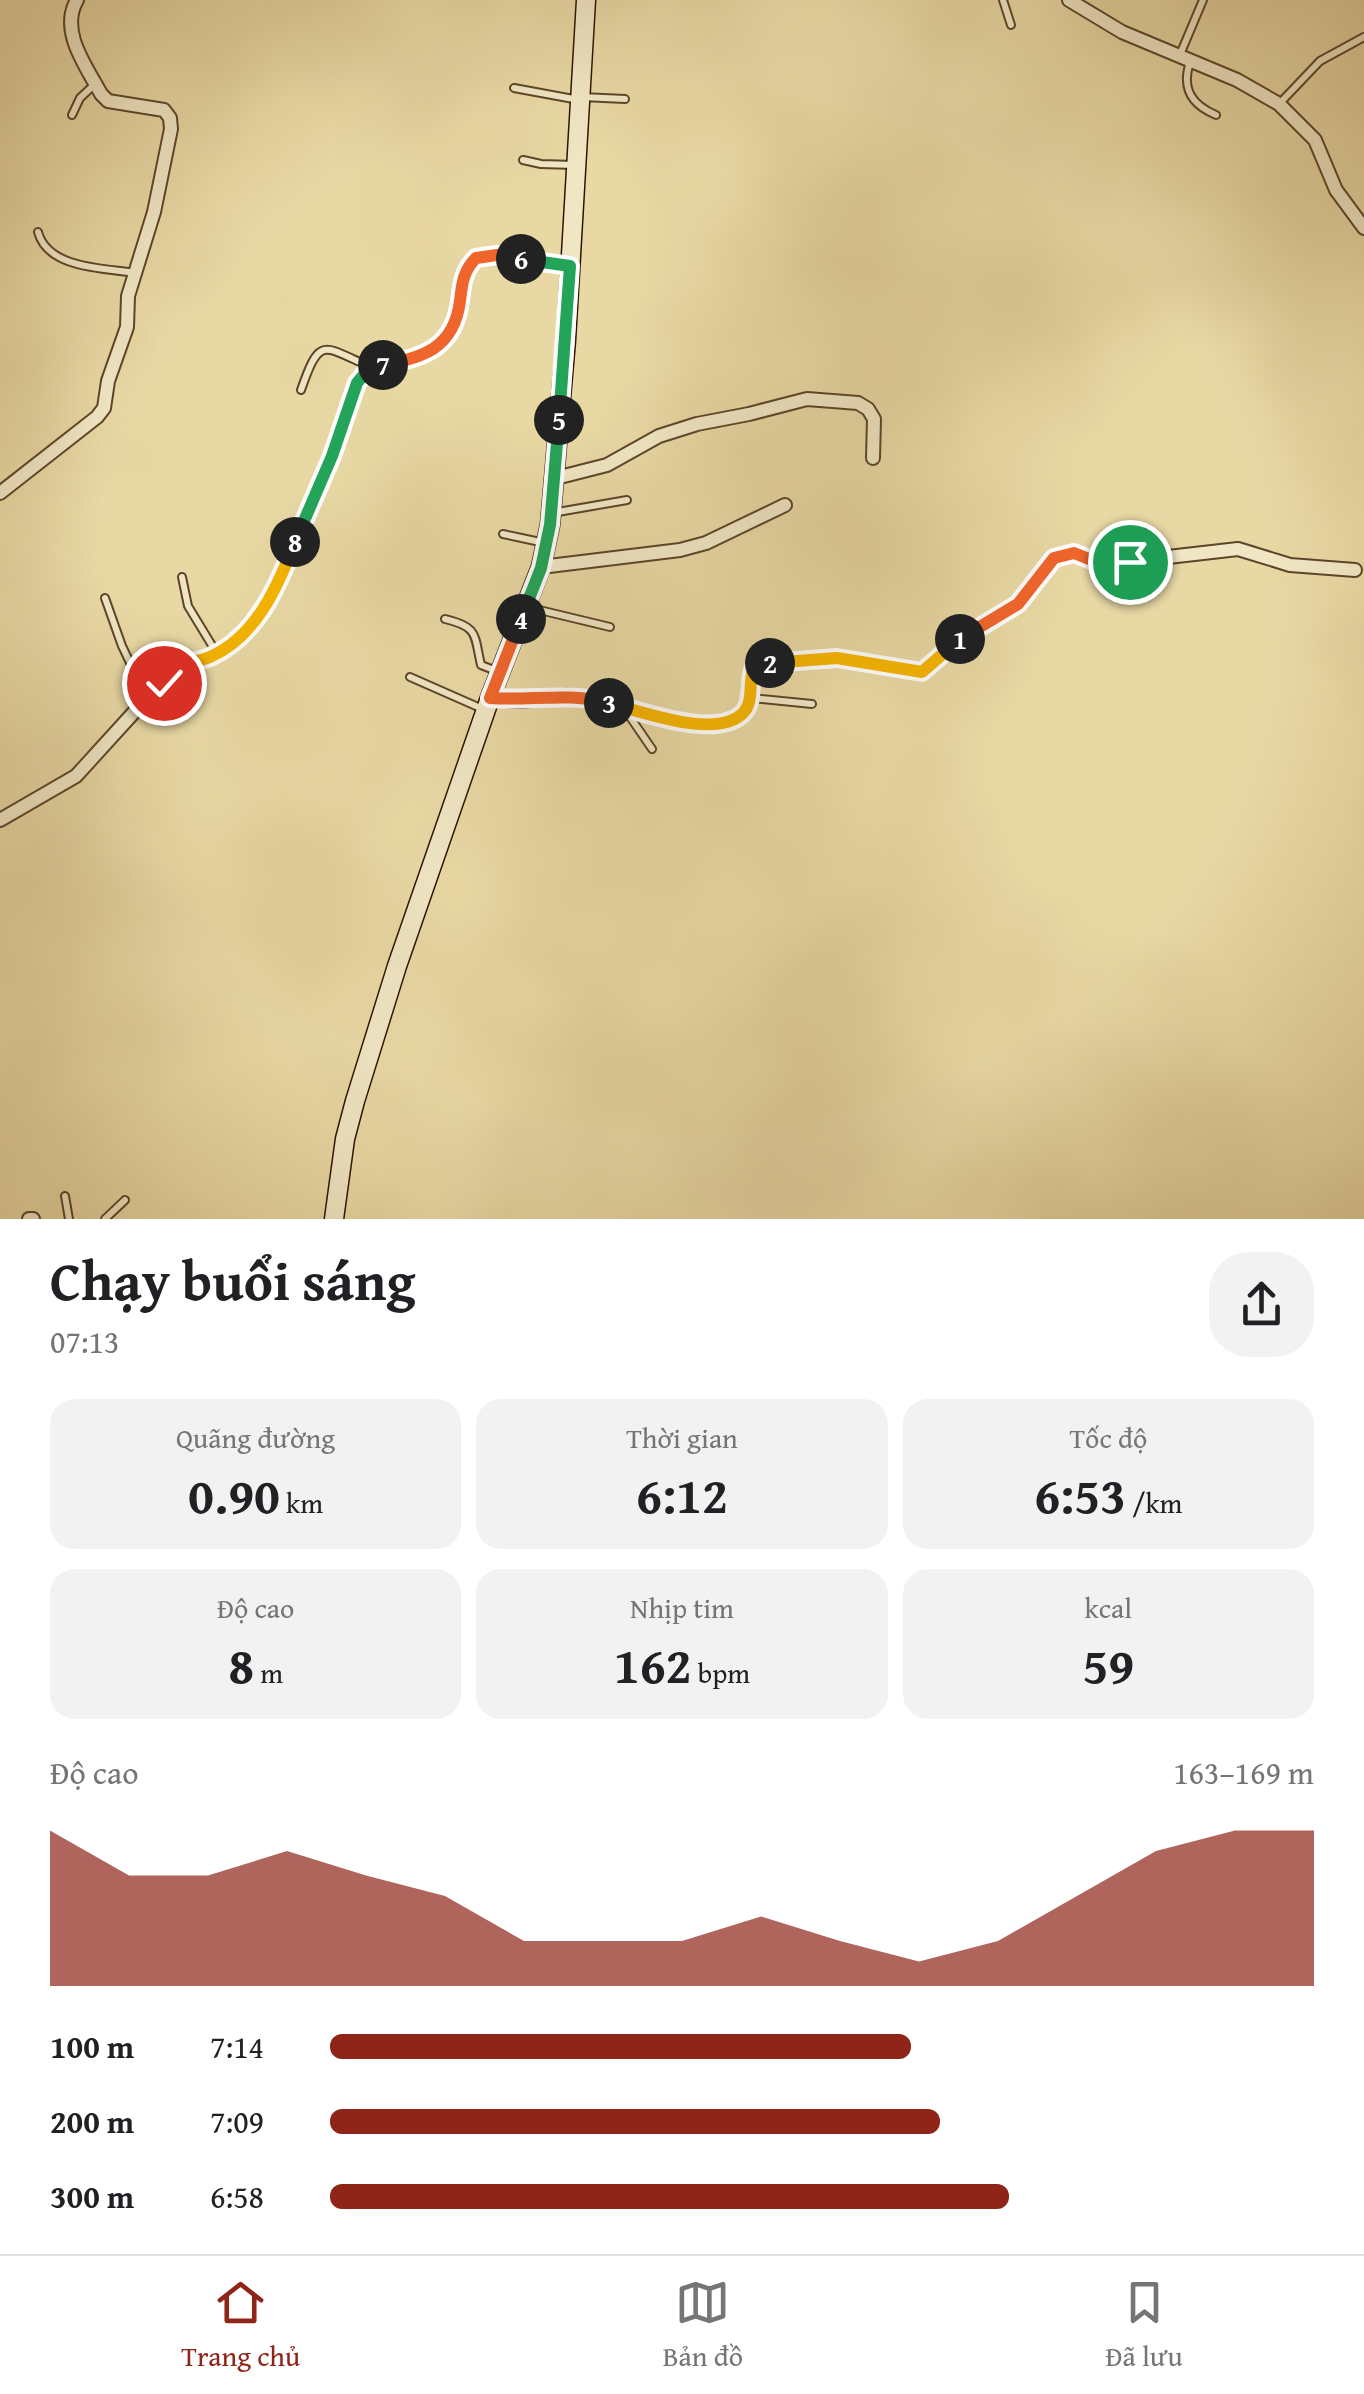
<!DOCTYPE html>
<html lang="vi">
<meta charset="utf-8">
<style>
:root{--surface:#fff;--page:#f2f2f2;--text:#202124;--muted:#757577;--line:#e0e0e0;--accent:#8f2418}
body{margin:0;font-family:"Gentium Book Plus",serif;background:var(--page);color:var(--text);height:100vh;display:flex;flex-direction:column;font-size:38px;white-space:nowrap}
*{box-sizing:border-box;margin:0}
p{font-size:32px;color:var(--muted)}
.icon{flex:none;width:55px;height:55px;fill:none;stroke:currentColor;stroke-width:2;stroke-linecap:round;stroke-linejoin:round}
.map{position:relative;height:1219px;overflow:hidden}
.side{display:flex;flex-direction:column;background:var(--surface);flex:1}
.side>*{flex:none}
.pin{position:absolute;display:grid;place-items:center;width:85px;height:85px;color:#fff;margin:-42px;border:5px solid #fff;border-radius:50%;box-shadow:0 2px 10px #0007}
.km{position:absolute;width:50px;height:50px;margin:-25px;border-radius:50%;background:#222;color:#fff;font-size:28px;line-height:50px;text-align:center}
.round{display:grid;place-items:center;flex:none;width:105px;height:105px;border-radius:40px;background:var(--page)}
.head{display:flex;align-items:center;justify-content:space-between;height:170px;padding:0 50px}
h1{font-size:55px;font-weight:600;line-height:75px}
.figures{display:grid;grid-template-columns:repeat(3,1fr);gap:15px;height:170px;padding:10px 50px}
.figures div{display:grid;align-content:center;border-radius:25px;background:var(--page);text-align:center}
.figures b{font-size:50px;font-weight:600}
.figures small{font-size:28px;font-weight:400}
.figures p{font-size:28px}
.chart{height:280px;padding:20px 50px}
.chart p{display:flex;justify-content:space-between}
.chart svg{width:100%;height:180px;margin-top:10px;fill:var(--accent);opacity:.7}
ul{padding:0 50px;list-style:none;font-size:32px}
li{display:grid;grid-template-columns:160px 120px 1fr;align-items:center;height:75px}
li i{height:25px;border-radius:12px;background:var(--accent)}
.tabs{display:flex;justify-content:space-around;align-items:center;height:140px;border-top:2px solid var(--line);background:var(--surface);font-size:28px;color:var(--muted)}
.tabs a{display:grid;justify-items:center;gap:5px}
.tabs .selected{color:var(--accent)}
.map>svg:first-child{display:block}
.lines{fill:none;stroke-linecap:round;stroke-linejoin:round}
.lane-casing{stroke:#5d452a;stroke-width:10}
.street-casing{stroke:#5d452a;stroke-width:16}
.secondary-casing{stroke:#2f1401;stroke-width:21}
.lane{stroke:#f0e6c4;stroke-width:6}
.street{stroke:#f0e6c4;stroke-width:12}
.secondary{stroke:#f0e6c4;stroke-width:18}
.split-1-casing{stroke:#fff;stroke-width:20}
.split-2-casing{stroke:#fff;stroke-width:20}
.split-3-casing{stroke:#fff;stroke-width:20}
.split-4-casing{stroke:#fff;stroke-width:20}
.split-5-casing{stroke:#fff;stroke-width:20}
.split-6-casing{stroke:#fff;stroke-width:20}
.split-7-casing{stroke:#fff;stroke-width:20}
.split-8-casing{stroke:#fff;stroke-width:20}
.split-9-casing{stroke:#fff;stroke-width:20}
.split-1{stroke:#f0652b;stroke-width:12}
.split-2{stroke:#f5b400;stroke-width:12}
.split-3{stroke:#f5b400;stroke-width:12}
.split-4{stroke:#f0652b;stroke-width:12}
.split-5{stroke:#22a559;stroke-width:12}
.split-6{stroke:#22a559;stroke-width:12}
.split-7{stroke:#f0652b;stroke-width:12}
.split-8{stroke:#22a559;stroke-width:12}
.split-9{stroke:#f5b400;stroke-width:12}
</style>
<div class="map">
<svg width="1364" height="1219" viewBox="0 0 1364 1219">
<rect width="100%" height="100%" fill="#e8d8a4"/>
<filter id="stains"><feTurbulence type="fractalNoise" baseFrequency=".002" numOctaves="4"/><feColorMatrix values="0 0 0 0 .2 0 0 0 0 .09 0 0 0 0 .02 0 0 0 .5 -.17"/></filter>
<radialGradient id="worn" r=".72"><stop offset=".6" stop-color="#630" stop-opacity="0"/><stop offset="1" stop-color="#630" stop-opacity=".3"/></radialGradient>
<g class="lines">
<defs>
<path id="lane" d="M1003,0L1011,25
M1179,57L1203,0
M1190,62C1181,89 1192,105 1216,115
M514,88L579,100
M582,97L625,99
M1280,103L1320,61L1364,37
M72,115L80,98L95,84
M523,160L541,164L575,165
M38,232C48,269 104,268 136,273
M301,390C320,336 322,345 370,367
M552,513L627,500
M503,534L545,543
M182,577L188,606L216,652
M105,598L122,646L147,698
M527,607L610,627
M445,619C479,627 474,635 481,665L499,672
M410,677L485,710
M751,698L812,704
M626,711L652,749
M65,1196L69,1219
M105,1219L125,1200"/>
<path id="street" d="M1069,0L1122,32L1237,80L1279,104L1315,140L1336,190L1364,228
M556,478L607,465L659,436L697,424L749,414L807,399L858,403L868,409L874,419L873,458
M0,493L97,417L104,408L108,381L127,327L128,296L154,212L171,129L170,118L164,110L108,101L101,94C86,66 59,31 77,0
M541,567L680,550L706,543L785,505
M490,698C500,699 511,701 521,701C539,700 556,694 574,696C619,700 698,742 739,716C759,703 740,674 761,663L837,658L921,672L971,630L1018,604L1054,558L1064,554L1074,553L1107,564L1238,549L1290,565L1355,570
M0,820L76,776L147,698L161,688L171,669L208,658L235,641L261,611L286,566L332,457L357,383L370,367C413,360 454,355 460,303C462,285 463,271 475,258L497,255L570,266
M29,1219H33"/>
<path id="secondary" d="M334,1219L345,1139L355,1101L397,966L490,698L541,567L550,525L566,340L586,0"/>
</defs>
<!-- lane casing -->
<use href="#lane" class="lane-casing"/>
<!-- street casing -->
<use href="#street" class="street-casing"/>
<!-- secondary casing -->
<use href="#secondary" class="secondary-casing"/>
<!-- lane -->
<use href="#lane" class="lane"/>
<!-- street -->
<use href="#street" class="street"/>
<!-- secondary -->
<use href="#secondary" class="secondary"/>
</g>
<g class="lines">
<defs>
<path id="split-1" d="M960,639L1018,604L1054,558L1074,553L1099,563L1130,562"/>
<path id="split-2" d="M770,663L837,658L922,672L960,639"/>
<path id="split-3" d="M609,703C641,711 718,741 744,712C754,701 748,681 754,667L770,663"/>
<path id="split-4" d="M521,619L490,698C531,701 568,692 609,703"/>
<path id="split-5" d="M521,619L541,568L550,525L559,420"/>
<path id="split-6" d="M521,259L570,266L559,420"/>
<path id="split-7" d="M383,365C423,358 454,348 460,301C462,284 463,271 476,258L497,255L521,259"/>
<path id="split-8" d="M295,542L332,456L357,383L370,367L383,365"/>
<path id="split-9" d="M164,683L171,669C183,663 198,662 210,657C256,637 278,586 295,542"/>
</defs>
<!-- split-1 casing -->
<use href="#split-1" class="split-1-casing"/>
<!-- split-2 casing -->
<use href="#split-2" class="split-2-casing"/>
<!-- split-3 casing -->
<use href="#split-3" class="split-3-casing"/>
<!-- split-4 casing -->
<use href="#split-4" class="split-4-casing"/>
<!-- split-5 casing -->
<use href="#split-5" class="split-5-casing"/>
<!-- split-6 casing -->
<use href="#split-6" class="split-6-casing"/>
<!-- split-7 casing -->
<use href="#split-7" class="split-7-casing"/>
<!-- split-8 casing -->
<use href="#split-8" class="split-8-casing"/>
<!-- split-9 casing -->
<use href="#split-9" class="split-9-casing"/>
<!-- split-1 -->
<use href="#split-1" class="split-1"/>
<!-- split-2 -->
<use href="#split-2" class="split-2"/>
<!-- split-3 -->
<use href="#split-3" class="split-3"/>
<!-- split-4 -->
<use href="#split-4" class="split-4"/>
<!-- split-5 -->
<use href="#split-5" class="split-5"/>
<!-- split-6 -->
<use href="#split-6" class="split-6"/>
<!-- split-7 -->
<use href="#split-7" class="split-7"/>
<!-- split-8 -->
<use href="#split-8" class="split-8"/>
<!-- split-9 -->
<use href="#split-9" class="split-9"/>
</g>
<rect width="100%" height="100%" filter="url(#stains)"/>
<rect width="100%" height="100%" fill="url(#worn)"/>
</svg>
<div class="pin" style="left:1130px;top:562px;background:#1e9e55"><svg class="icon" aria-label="arrive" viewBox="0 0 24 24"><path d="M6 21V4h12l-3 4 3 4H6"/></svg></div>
<div class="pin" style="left:164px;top:683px;background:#d93025"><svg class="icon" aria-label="check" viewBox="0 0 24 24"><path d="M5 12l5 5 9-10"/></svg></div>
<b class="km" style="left:960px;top:639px">1</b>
<b class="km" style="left:770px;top:663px">2</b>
<b class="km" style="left:609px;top:703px">3</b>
<b class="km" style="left:521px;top:619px">4</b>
<b class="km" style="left:559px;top:420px">5</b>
<b class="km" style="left:521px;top:259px">6</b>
<b class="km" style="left:383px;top:365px">7</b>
<b class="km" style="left:295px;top:542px">8</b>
</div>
<section class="side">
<div class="head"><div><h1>Chạy buổi sáng</h1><p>07:13</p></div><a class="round"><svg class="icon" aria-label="share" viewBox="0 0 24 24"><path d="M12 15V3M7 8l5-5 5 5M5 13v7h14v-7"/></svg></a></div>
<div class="figures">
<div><p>Quãng đường</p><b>0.90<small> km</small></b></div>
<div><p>Thời gian</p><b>6:12</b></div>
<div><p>Tốc độ</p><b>6:53<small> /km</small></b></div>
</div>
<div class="figures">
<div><p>Độ cao</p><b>8<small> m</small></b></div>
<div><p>Nhịp tim</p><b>162<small> bpm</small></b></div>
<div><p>kcal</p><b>59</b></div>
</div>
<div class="chart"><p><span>Độ cao</span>163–169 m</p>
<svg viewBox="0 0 160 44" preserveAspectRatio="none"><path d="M0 44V6L10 17L20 17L30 11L40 17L50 22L60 33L70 33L80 33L90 27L100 33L110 38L120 33L130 22L140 11L150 6L160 6V44z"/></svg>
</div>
<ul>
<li><b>100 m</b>7:14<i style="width:59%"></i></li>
<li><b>200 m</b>7:09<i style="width:62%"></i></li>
<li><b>300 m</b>6:58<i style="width:69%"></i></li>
</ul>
</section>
<nav class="tabs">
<a class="selected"><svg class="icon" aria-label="home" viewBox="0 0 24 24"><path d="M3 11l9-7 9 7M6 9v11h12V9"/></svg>Trang chủ</a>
<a><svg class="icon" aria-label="map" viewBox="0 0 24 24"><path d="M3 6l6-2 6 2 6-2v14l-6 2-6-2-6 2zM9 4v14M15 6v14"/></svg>Bản đồ</a>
<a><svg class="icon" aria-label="saved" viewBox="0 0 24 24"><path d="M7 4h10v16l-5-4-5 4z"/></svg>Đã lưu</a>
</nav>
